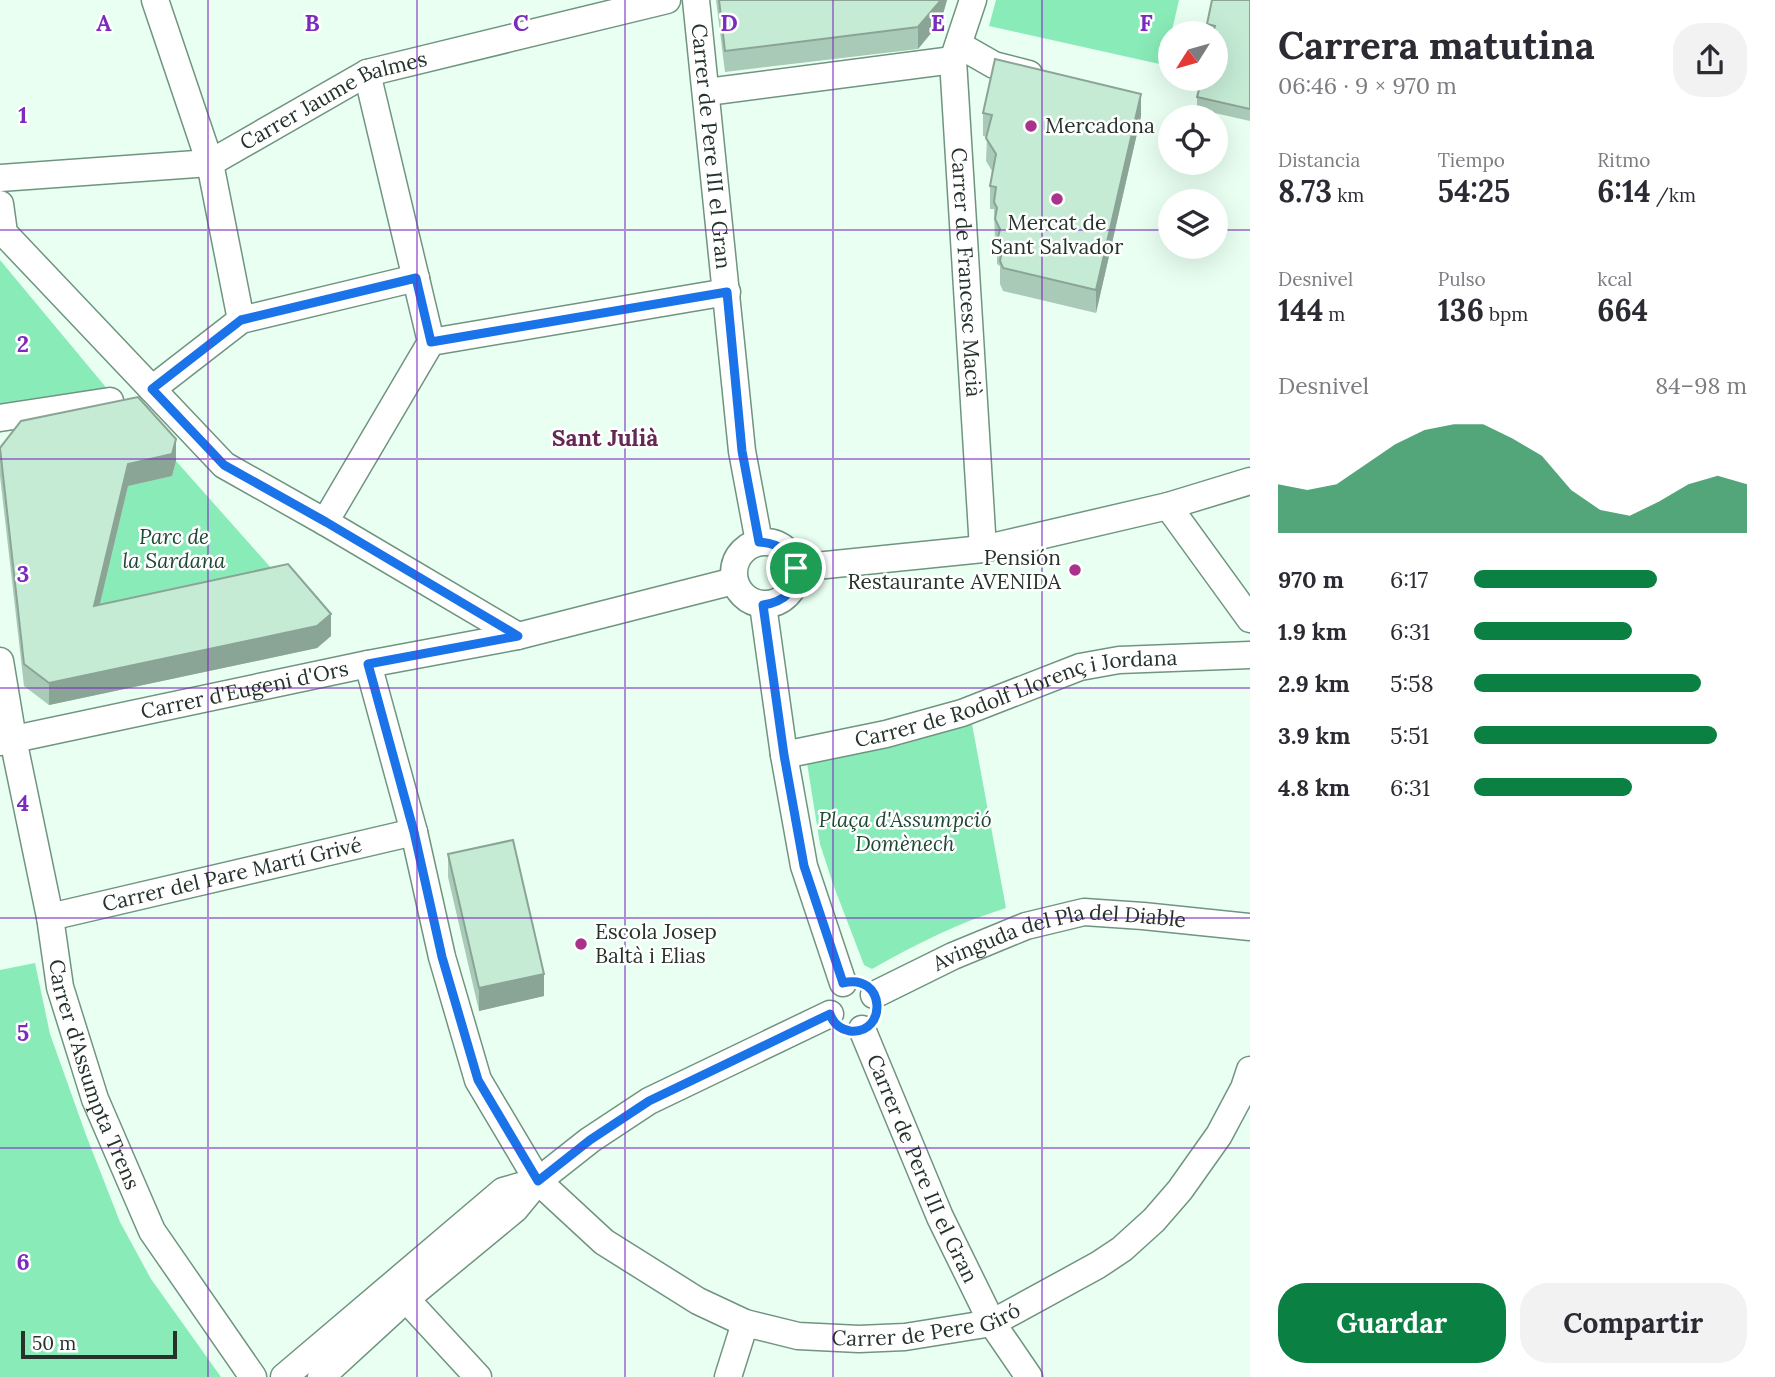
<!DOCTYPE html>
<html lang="es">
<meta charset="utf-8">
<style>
:root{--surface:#fff;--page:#f2f2f3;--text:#2b2b33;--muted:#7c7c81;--accent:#0b8043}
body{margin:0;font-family:Lora,serif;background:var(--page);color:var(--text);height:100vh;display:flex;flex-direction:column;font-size:26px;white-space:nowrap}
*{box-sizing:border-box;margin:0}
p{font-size:23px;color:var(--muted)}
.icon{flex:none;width:38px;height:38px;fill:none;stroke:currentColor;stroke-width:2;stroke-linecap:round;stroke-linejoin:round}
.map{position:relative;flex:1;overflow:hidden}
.side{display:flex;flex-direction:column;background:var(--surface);width:525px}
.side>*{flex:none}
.needle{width:46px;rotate:233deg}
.tools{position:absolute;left:1158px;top:21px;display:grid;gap:14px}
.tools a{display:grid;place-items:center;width:70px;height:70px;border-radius:50%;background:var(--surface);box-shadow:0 7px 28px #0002;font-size:35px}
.scale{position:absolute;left:21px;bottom:18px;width:156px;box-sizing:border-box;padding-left:7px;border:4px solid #25332b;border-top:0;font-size:19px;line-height:24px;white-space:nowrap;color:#25332b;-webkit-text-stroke:5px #fff;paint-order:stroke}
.pin{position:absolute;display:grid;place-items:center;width:60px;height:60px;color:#fff;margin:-30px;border:4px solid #fff;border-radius:50%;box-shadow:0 2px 7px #0007}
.round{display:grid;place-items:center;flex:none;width:74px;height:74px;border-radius:28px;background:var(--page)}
.summary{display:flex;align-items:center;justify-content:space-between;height:119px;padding:0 28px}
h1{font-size:38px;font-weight:800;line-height:52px}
.stats{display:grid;grid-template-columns:repeat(3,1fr);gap:10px;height:119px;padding:7px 28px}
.stats div{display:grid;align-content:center}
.stats b{font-size:30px;font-weight:800}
.stats small{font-size:19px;font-weight:400}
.stats p{font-size:19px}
.chart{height:196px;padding:14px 28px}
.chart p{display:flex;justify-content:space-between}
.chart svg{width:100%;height:126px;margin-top:7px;fill:var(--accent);opacity:.7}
.button{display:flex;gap:14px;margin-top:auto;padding:14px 28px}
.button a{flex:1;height:80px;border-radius:28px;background:var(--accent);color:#fff;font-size:28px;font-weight:800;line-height:80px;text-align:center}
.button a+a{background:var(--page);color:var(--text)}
ul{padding:0 28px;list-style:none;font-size:23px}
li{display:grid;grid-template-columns:112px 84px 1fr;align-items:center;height:52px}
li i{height:18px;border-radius:9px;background:var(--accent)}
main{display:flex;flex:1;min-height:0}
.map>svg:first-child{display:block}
.green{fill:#89ebb8}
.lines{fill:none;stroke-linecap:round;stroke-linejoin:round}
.minor-casing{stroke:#709480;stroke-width:29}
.minor{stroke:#fff;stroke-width:26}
.wall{fill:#a9cab7}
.shaded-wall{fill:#8aa495}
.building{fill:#c5ebd5;stroke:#8aa495;stroke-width:2}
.route-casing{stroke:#fff;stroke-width:14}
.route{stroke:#1a73e8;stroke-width:9}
.grid{fill:none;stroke:#7b2cbf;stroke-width:2;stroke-opacity:0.55}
.poi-dot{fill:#a9338a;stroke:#fff;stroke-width:2.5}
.labels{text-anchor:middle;stroke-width:5;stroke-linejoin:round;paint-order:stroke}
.street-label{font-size:21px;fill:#25332b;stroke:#fff}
.poi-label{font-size:21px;fill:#25332b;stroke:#fff;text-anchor:start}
.park-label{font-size:21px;font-style:italic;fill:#1f4934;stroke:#fff}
.neighbourhood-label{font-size:23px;font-weight:bold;fill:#642953;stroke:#fff}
.grid-label{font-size:23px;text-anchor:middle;font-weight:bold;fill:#7b2cbf;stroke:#fff;stroke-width:5;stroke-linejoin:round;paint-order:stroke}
</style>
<main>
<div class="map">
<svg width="1250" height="1377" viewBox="0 0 1250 1377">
<rect width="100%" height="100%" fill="#e8fff1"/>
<!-- green -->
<path class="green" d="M996,0H1179L1164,65L989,26Z
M0,260L109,391L0,406Z
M176,461L288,587L94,628L128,486L172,476Z
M972,724L1006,908C958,923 916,944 872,969L864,965L833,884L820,844L807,763L900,745Z
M35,963L50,1034L86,1135L120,1222L151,1279L221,1377H0V970Z"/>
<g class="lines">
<defs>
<g id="minor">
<path d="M155,0L210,163L241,320"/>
<path id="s1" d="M696,0L742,451L759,542"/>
<path id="s2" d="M973,0L953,60L983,549"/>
<path d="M959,45L994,65L1029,74"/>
<path d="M707,92L953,60"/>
<path id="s3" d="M0,178L210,163L367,73L667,0"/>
<path d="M0,204L4,233L224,465L325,522L518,636"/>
<path d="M431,342L727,292"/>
<path d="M152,389L241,320L416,278"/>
<path d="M0,418L110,401"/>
<path d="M1168,506L1250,619"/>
<path d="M325,522L431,342L367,73"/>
<circle cx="765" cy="573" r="31"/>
<path d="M796,568L983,549L1168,506L1250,481"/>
<path d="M763,605L784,755L804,866L843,983"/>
<path id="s4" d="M0,661L13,739L50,917L60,987L95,1099L152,1231L253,1377"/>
<path id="s5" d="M368,664L414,832L442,957L478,1080L538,1181L604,1242L698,1301L745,1323L798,1336L859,1339L905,1337L992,1323L1098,1265L1122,1249L1154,1220L1180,1190L1219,1135L1244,1088L1250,1070"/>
<path id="s6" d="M0,742L368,664L518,636L734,581"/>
<path id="s7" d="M784,755L886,734L962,713L1080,667L1119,660L1250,655"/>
<path id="s8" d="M50,917L414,832"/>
<path id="s9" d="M874,995L953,956L1026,926L1084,912L1143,916L1250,927"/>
<path id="s10" d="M862,1029L940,1217L992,1323L1029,1377"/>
<path d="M406,1299L478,1377"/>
<path d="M284,1377L503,1191L538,1181"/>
<path d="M321,1377L406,1299L515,1209L538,1181L590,1140L649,1101L830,1014"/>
<path d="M728,1377L745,1323"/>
</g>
</defs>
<!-- minor casing -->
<use href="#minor" class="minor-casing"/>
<!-- minor -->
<use href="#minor" class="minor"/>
</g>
<!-- wall -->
<path class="wall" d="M716,0H947L941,21L918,49L725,72Z
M1250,0V121L1197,109V97L1216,33H1207V24Z
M983,113L1141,116L1096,313L1003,291L1000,284V266L997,264V246L995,242L994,209H990V186L992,171L986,161L987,137L983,136Z
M0,448L176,461L172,476L128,486L100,605L331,636L317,648L49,705L24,686L0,476Z
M448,854L544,996L479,1011L448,877Z"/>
<!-- shaded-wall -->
<path class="shaded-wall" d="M941,0H947L941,21L918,49V27Z
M1141,94V116L1096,313V290Z
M176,439V461L172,476L128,486L94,628V606L128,464Z
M331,614V636L317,648L49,705V683Z
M544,974V996L479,1011V988Z"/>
<!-- building -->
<path class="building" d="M719,0H941L918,27L725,51Z
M1212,0H1250V109L1197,97L1202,79H1216V33H1213L1215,26L1207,24Z
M995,59L1141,94L1096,290L1003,268L1000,261L1003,245L997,241L1000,229L995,219L997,208L994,202L996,187L990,186L996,154L986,138L992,115L983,113Z
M138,397L176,439L172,454L128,464L94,606L288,564L331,614L317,626L49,683L24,664L0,448L21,421Z
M513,840L544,974L479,988L448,854Z"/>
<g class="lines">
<defs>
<path id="route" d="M416,278L431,342L727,292L742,451L759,542C806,544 811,598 763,605L784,755L804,866L843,983C886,972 888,1035 850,1031C840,1029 833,1023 830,1014L649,1101L590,1140L538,1181L478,1080L442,957L414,832L368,664L518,636L326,522L224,465L152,389L241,320Z"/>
</defs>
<!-- route casing -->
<use href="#route" class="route-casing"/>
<!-- route -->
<use href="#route" class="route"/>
</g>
<!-- grid -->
<path class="grid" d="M208,0V1377M417,0V1377M625,0V1377M833,0V1377M1042,0V1377M0,230H1171M1216,230H1250M0,459H1250M0,688H1250M0,918H1250M0,1148H1250"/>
<!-- markers -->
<g class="poi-dot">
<circle cx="1031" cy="126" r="7"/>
<circle cx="1057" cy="199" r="7"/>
<circle cx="1075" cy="570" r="7"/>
<circle cx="581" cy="944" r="7"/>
</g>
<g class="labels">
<!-- street labels -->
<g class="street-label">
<text dy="7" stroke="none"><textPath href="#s3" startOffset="350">Carrer Jaume Balmes</textPath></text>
<text dy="7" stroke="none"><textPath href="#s1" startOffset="147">Carrer de Pere III el Gran</textPath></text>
<text dy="7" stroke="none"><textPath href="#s2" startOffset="276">Carrer de Francesc Macià</textPath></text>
<text dy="7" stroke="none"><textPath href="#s6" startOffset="250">Carrer d'Eugeni d'Ors</textPath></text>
<text dy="7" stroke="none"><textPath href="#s7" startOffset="240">Carrer de Rodolf Llorenç i Jordana</textPath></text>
<text dy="7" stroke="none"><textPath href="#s8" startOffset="187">Carrer del Pare Martí Grivé</textPath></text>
<text dy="7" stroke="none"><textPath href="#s9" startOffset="198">Avinguda del Pla del Diable</textPath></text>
<text dy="7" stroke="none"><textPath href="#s4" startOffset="425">Carrer d'Assumpta Trens</textPath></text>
<text dy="7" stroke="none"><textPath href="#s10" startOffset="152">Carrer de Pere III el Gran</textPath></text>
<text dy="7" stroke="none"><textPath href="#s5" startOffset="985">Carrer de Pere Giró</textPath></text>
</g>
<!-- poi labels -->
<g class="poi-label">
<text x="1045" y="133">Mercadona</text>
<text x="1057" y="230" text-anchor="middle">Mercat de<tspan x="1057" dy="24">Sant Salvador</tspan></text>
<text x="1061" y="565" text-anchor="end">Pensión<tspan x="1061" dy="24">Restaurante AVENIDA</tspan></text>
<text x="595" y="939">Escola Josep<tspan x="595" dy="24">Baltà i Elias</tspan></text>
</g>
<!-- park labels -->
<g class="park-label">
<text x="174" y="544">Parc de<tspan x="174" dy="24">la Sardana</tspan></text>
<text x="905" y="827">Plaça d'Assumpció<tspan x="905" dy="24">Domènech</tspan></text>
</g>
<!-- neighbourhood labels -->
<g class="neighbourhood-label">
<text x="605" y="446">Sant Julià</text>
</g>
</g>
<g class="grid-label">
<text x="104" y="31">A</text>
<text x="312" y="31">B</text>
<text x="521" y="31">C</text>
<text x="729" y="31">D</text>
<text x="938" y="31">E</text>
<text x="1146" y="31">F</text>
<text x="23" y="123">1</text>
<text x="23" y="352">2</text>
<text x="23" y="582">3</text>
<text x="23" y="811">4</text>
<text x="23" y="1041">5</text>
<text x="23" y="1270">6</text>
</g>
</svg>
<div class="tools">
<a><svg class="needle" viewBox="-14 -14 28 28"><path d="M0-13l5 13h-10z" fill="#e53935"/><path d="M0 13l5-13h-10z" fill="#7c7c81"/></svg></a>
<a><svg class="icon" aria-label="locate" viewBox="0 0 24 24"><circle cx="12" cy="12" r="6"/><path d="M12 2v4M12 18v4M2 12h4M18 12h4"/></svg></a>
<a><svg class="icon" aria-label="layers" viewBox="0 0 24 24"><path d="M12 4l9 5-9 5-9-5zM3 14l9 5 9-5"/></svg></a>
</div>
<div class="scale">50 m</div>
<div class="pin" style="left:796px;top:568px;background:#1e9e55"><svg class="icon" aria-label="arrive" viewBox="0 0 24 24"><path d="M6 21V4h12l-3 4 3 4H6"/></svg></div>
</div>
<section class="side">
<div class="summary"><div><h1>Carrera matutina</h1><p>06:46 · 9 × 970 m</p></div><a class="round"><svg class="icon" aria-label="share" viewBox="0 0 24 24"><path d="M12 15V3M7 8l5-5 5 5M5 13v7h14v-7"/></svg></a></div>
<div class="stats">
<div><p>Distancia</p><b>8.73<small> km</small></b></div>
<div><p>Tiempo</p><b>54:25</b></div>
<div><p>Ritmo</p><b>6:14<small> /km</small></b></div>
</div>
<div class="stats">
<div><p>Desnivel</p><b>144<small> m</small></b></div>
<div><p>Pulso</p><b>136<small> bpm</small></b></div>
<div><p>kcal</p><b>664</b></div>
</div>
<div class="chart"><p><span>Desnivel</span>84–98 m</p>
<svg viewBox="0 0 160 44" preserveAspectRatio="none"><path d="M0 44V27L10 29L20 27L30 20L40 13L50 8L60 6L70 6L80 11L90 17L100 29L110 36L120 38L130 33L140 27L150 24L160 27V44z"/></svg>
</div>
<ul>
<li><b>970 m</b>6:17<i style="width:67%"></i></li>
<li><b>1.9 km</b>6:31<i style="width:58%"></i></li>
<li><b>2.9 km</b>5:58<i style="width:83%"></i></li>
<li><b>3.9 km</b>5:51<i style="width:89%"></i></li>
<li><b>4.8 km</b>6:31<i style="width:58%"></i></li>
</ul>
<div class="button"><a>Guardar</a><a>Compartir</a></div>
</section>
</main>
